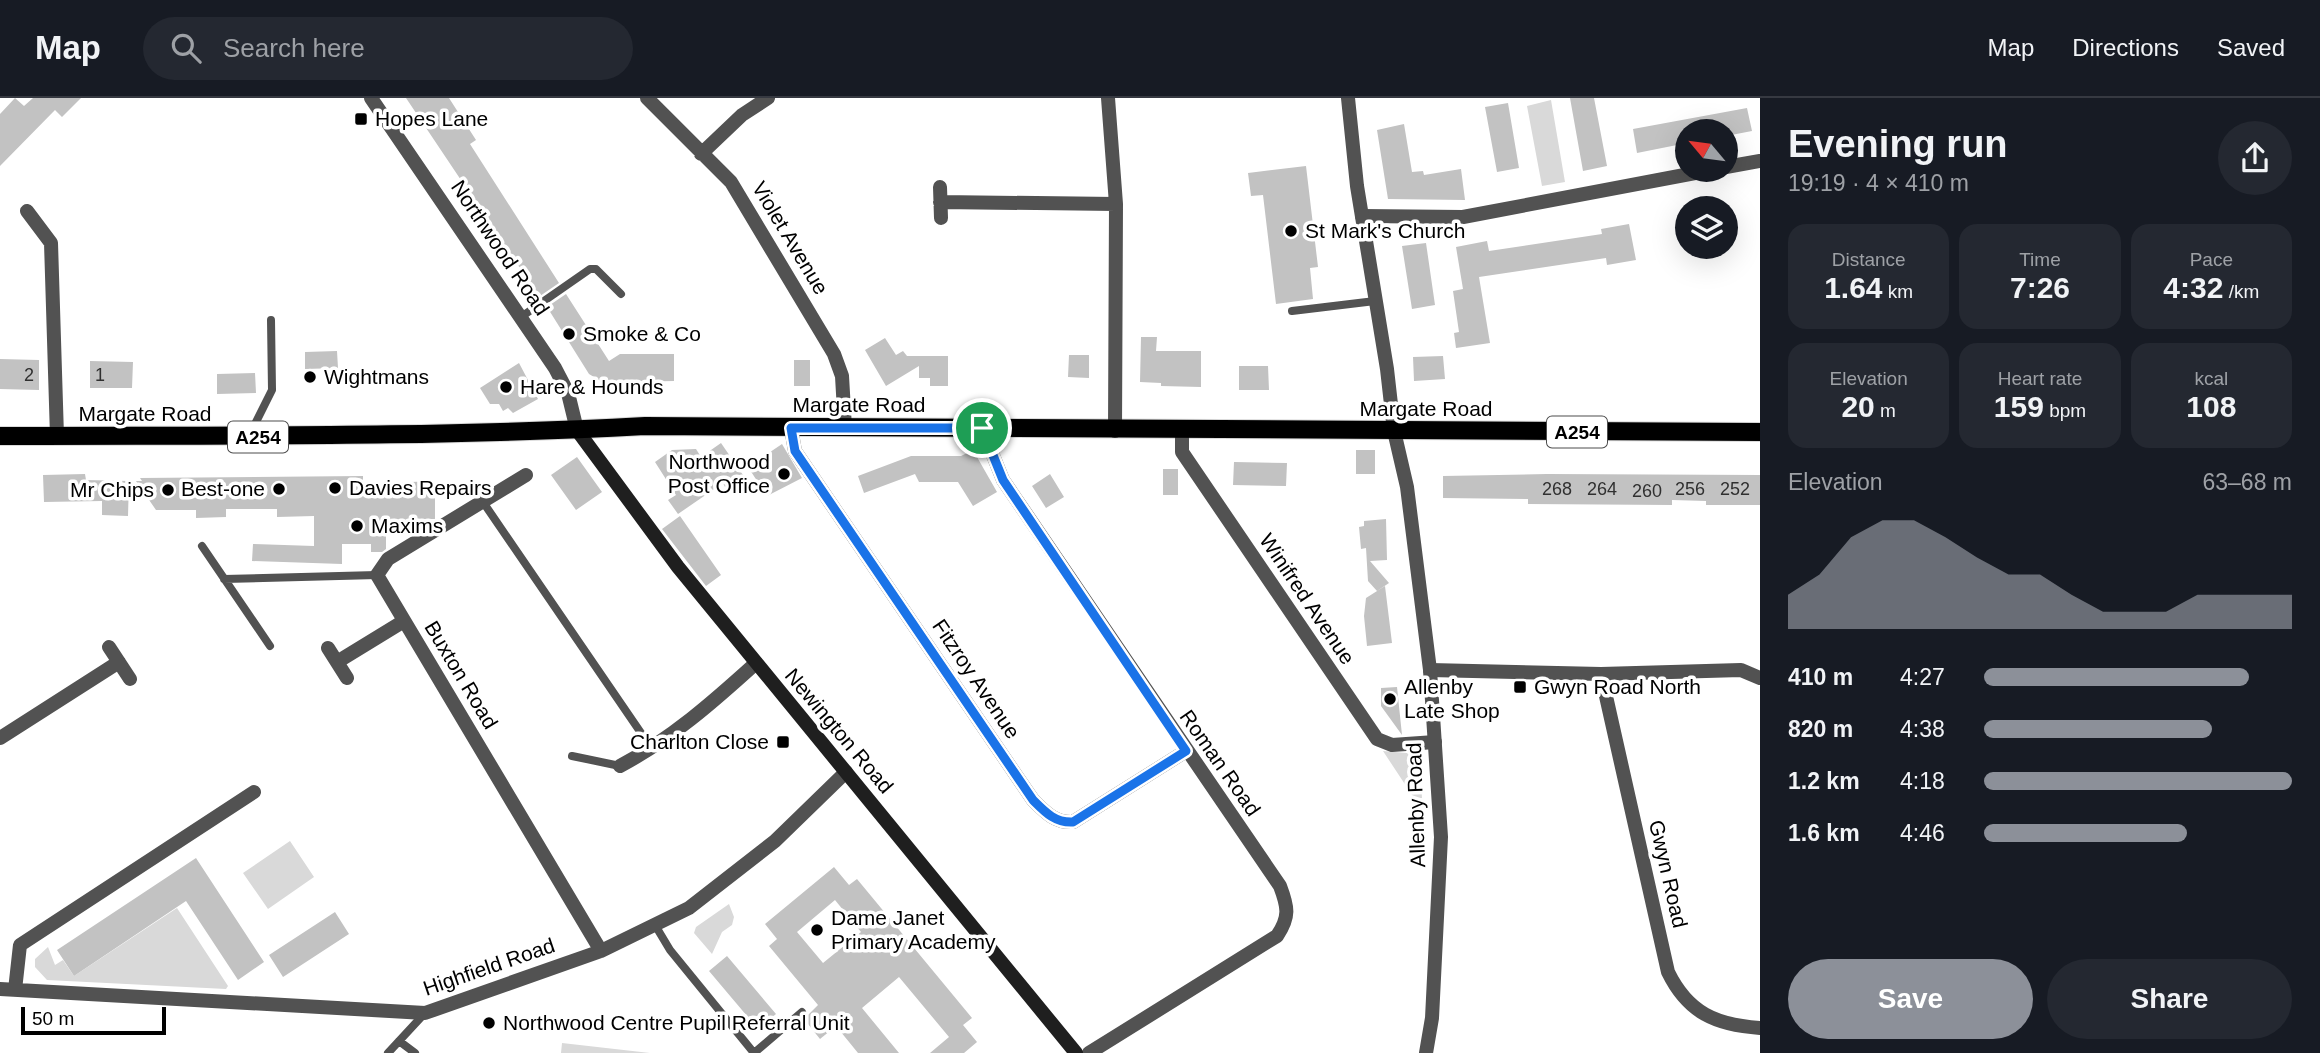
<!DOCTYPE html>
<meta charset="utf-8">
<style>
:root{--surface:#171b24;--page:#242831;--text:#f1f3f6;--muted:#9ea1a6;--line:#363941;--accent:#8c9099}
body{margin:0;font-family:Helvetica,sans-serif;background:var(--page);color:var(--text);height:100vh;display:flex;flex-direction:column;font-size:26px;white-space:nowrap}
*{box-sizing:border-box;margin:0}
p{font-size:23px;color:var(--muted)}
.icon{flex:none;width:38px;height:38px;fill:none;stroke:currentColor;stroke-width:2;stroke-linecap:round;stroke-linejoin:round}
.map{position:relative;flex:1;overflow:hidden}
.sheet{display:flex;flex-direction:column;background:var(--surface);width:560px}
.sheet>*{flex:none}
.needle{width:46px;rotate:299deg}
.tools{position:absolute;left:1675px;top:21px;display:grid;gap:14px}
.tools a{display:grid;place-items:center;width:63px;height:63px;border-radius:50%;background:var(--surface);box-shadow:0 7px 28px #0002;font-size:35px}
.scale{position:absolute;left:21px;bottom:18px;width:145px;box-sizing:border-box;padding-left:7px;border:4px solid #000;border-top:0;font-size:19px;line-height:24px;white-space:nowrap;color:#000;-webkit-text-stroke:5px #fff;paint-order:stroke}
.pin{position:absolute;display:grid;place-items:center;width:60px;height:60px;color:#fff;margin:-30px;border:4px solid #fff;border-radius:50%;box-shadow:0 2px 7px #0007}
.round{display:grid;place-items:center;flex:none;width:74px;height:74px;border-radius:37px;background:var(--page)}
.summary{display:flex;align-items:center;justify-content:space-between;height:119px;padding:0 28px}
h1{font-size:38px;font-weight:700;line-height:52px}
.stats{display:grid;grid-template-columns:repeat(3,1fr);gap:10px;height:119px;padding:7px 28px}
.stats div{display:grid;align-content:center;border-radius:18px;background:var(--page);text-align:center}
.stats b{font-size:30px;font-weight:700}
.stats small{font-size:19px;font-weight:400}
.stats p{font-size:19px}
.chart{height:196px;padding:14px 28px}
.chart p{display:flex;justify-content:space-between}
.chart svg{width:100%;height:126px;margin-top:7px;fill:var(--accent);opacity:.7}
.primary-button{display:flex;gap:14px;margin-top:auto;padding:14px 28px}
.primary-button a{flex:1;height:80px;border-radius:42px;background:var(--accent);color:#fff;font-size:28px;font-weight:700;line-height:80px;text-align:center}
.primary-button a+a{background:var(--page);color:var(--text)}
ul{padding:0 28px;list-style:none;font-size:23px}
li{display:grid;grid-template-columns:112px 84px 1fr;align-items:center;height:52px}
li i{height:18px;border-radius:9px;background:var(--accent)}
header{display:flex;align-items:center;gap:42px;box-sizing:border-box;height:98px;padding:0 35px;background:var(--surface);border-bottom:2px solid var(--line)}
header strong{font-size:33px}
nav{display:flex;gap:38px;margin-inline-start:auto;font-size:24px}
.search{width:490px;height:63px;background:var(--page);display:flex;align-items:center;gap:18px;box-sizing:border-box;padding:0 24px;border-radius:38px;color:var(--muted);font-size:26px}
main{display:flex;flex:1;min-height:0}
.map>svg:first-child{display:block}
.green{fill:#d9d9d9}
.building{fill:#c2c2c2;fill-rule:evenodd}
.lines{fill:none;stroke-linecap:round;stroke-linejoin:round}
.primary-casing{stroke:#dbdbdb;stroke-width:20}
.service{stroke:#525252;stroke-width:8}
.minor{stroke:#525252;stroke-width:14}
.tertiary{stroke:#525252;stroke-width:14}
.secondary{stroke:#1f1f1f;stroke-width:14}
.primary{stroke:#000;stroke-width:18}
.route-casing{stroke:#fff;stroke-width:14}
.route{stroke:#1a73e8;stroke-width:9}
.poi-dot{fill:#000;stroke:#fff;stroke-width:2.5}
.labels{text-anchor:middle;stroke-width:7;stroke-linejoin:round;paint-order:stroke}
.number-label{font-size:18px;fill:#303030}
.shield{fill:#fff;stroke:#4c4c4c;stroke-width:2}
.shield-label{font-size:19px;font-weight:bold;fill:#000}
.poi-label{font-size:21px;fill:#000;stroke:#fff;text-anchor:start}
.street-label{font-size:21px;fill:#000;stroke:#fff}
</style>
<header>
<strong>Map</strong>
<div class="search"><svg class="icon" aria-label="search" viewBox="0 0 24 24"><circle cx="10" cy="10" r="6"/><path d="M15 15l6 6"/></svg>Search here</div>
<nav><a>Map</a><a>Directions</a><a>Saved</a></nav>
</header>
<main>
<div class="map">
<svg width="1760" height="955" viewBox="0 0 1760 955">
<rect width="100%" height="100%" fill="#fff"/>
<!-- green -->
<path class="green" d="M1551,2L1565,84L1542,88L1527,8Z
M1383,653L1419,656L1422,700H1414Z
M290,743L314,779L268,811L243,775Z
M729,806L734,819L732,827L722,834L712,856L694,835L696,829Z
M177,810L228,888L226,891L47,882L35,869V861L48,849L55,867L63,862L74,878Z
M562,945L650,955H561Z"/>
<!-- building -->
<path class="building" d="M15,0L24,8L33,0H81L62,19L55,12L0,68V16Z
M406,0H449L476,42L470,46L559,185L540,198L536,194Z
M1570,0H1594L1607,68L1583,73Z
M1508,5L1519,70L1497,74L1485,9Z
M1747,10L1752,33L1726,38V33H1687V45L1637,55L1633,31Z
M1404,26L1412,74L1423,73L1424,77L1461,71L1465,102L1388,101L1377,32Z
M1306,68L1318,169L1310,170L1313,201L1276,206L1263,97L1251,98L1248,75Z
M1629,126L1636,162L1607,167L1606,160L1479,179L1490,245L1456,250L1454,235L1459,234L1453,193L1463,191L1456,149L1487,143L1489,153L1602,136L1601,131Z
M1426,145L1435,207L1412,211L1402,148Z
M566,196L609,263L620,256H674V283L627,284L609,286V288L589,276L547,209Z
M1141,239H1157L1156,253H1201V289L1161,288V285L1140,284Z
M885,240L896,257L903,253L907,258H948V288H930V280H919V268L886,288L865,252Z
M337,253L338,270L305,271V254Z
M1069,257H1089V280L1068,279Z
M1443,258L1445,281L1414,283L1413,259Z
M0,261L39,262V292L0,291Z
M794,262H810V288H794Z
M90,263L133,264L132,290H90Z
M519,265L538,301L513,315L508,310L503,313L499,306H490L480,290Z
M1239,268H1268L1269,292H1239Z
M255,275L256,295L217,296V276Z
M721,345L743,377L725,389L723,385L678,416L668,402L676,397L655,364L672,352L696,351L701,359Z
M782,346L802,380L767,398L748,369Z
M973,352L997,394L973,408L958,384H919L915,376L864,395L858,378L911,358H961Z
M1356,352H1375V376H1356Z
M577,359L602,394L576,412L551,377Z
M1234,364L1287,365L1286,388L1233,387Z
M1163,371H1178V397H1163Z
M85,376L86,382L129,383L128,418L102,417V403L44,404L43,377Z
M1050,376L1064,399L1046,410L1032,388Z
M1547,376L1760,377V407H1706V403L1672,402V407L1528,406V401L1443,400V378Z
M363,378V386L435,383V421H420V430L386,431V451L382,454H371V446H342V466L252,463L253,446L314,448V418L277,419V411H226V419L196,420V412H156L136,383H142L140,380Z
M680,418L721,477L706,488L662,431Z
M1386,421L1387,462L1370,463L1389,485L1377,493L1368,483L1366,450L1361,451L1359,429L1364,428V423Z
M1385,488L1392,545L1367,548L1364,518L1366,500Z
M1397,589L1402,637L1381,608V590Z
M196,760L264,864L238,882L186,803L74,878L57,852Z
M834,769L849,787L857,781L972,920L963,927L977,944L964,955H930L949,939L899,879L862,910L899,955H858L836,928L820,941L804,921L818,907L769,848L777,841L765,826ZM835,802L861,834L823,865L797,834Z
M335,814L349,836L283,879L269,857Z
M727,858L776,916L758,931L709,873Z"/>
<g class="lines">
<defs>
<path id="primary" d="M0,338C215,337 430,340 645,328L1760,334"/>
</defs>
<!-- primary casing -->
<use href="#primary" class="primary-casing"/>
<!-- service -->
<path class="service" d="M1292,213L1375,203
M521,219L590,171H596L621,196
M250,336L272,292L271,222
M483,404L652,651
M202,448L270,548
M224,481L377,477
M572,658L620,668
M655,827L670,852L754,955
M399,943L415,955
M388,955L425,915
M754,955L802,914"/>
<!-- minor -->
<path class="minor" d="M647,0L731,84L834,256L842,278L845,330
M1108,0L1116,106L1115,333
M701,56L742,17L768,0
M1726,69L1760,63
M940,89L941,120
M940,104L1116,106
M27,113L51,145L57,338
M1362,118L1463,119L1711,72
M791,330L795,353L1033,702C1045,714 1055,725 1073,724L1186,653
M982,330L1003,382L1280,788C1288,809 1290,819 1277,838L1089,955
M1182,332V354L1377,641L1392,647L1435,644
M526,377L388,461L377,477L601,853
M109,549L130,581
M328,550L347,580
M337,564L404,523
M1430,572L1601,576L1741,572L1760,580
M1601,576L1668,874C1688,915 1716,927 1760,930
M0,640L119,564
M620,668C671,641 713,604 756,565
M0,891L425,915L601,853L689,810L775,743L846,674
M15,892L20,847L254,694"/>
<!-- tertiary -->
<path class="tertiary" d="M371,0L555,270L568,295L577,332
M1348,0L1357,88L1387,271L1394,333L1407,389L1430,572L1441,739L1432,920L1426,955"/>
<!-- secondary -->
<path class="secondary" d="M577,332L678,469L1076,955"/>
<!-- primary -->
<use href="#primary" class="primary"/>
</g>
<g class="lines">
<defs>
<path id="route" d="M791,330H982L1003,382L1186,653L1073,724C1055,725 1045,714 1033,702L795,353Z"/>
</defs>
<!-- route casing -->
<use href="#route" class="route-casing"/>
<!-- route -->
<use href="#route" class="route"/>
</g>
<!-- markers -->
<g class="poi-dot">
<rect x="354" y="14" width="14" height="14" rx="3.5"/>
<circle cx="1291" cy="133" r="7"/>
<circle cx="569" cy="236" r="7"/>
<circle cx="310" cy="279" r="7"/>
<circle cx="506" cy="289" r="7"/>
<circle cx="784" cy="376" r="7"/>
<circle cx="335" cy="390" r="7"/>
<circle cx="279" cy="391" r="7"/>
<circle cx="168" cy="392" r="7"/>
<circle cx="357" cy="428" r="7"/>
<rect x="1513" y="582" width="14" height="14" rx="3.5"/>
<circle cx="1390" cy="601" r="7"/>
<rect x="776" y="637" width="14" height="14" rx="3.5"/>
<circle cx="817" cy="832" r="7"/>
<circle cx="489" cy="925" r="7"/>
</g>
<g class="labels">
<!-- number labels -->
<g class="number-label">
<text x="29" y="283">2</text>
<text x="100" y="283">1</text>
<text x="1557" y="397">268</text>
<text x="1602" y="397">264</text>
<text x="1690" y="397">256</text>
<text x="1735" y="397">252</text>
<text x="1647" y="399">260</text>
</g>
<!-- shield labels -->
<g class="shield">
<rect x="1547" y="318.5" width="60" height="31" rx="5"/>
<rect x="228" y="323.5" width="60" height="31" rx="5"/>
</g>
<g class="shield-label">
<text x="1577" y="341">A254</text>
<text x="258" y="346">A254</text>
</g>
<!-- poi labels -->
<g class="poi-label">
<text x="375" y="28">Hopes Lane</text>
<text x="1305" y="140">St Mark's Church</text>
<text x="583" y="243">Smoke &amp; Co</text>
<text x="324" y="286">Wightmans</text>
<text x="520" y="296">Hare &amp; Hounds</text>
<text x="770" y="371" text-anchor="end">Northwood<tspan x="770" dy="24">Post Office</tspan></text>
<text x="349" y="397">Davies Repairs</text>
<text x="265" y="398" text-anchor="end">Best-one</text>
<text x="154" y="399" text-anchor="end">Mr Chips</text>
<text x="371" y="435">Maxims</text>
<text x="1404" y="596">Allenby<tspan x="1404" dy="24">Late Shop</tspan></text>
<text x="1534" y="596">Gwyn Road North</text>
<text x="769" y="651" text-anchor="end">Charlton Close</text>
<text x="831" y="827">Dame Janet<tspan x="831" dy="24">Primary Academy</tspan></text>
<text x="503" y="932">Northwood Centre Pupil Referral Unit</text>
</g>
<!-- street labels -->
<g class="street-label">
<text transform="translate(790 140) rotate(59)" y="7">Violet Avenue</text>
<text transform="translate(500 150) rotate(56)" y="7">Northwood Road</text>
<text x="859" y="314">Margate Road</text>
<text x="1426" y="318">Margate Road</text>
<text x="145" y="323">Margate Road</text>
<text transform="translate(1307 501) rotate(56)" y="7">Winifred Avenue</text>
<text transform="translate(461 577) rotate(59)" y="7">Buxton Road</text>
<text transform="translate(976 581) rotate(56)" y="7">Fitzroy Avenue</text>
<text transform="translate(839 633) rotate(50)" y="7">Newington Road</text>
<text transform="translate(1220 665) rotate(55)" y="7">Roman Road</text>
<text transform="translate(1416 707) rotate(-92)" y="7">Allenby Road</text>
<text transform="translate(1668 776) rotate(77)" y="7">Gwyn Road</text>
<text transform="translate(489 869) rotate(-19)" y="7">Highfield Road</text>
</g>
</g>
</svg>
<div class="tools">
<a><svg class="needle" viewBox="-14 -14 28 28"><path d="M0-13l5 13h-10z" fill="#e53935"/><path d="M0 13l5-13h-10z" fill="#9ea1a6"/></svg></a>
<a><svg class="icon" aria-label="layers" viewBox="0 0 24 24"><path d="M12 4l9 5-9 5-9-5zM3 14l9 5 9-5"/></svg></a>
</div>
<div class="scale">50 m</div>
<div class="pin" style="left:982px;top:330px;background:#1e9e55"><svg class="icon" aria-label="arrive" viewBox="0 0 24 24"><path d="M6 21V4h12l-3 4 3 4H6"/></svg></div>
</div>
<section class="sheet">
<div class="summary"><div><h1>Evening run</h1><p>19:19 · 4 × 410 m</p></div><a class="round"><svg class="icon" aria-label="share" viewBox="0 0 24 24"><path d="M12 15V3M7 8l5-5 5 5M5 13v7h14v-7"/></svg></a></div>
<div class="stats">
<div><p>Distance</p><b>1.64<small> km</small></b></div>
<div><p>Time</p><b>7:26</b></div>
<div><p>Pace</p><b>4:32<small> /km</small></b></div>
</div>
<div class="stats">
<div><p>Elevation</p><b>20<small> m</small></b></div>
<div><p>Heart rate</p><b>159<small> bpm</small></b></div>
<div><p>kcal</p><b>108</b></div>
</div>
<div class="chart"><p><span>Elevation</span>63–68 m</p>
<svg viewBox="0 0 160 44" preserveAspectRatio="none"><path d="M0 44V32L10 25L20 12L30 6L40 6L50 12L60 19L70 25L80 25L90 32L100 38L110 38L120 38L130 32L140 32L150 32L160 32V44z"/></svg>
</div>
<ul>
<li><b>410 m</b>4:27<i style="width:86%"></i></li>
<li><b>820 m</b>4:38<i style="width:74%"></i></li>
<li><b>1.2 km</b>4:18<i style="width:100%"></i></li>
<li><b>1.6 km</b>4:46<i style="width:66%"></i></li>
</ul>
<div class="primary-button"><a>Save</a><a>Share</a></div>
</section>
</main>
